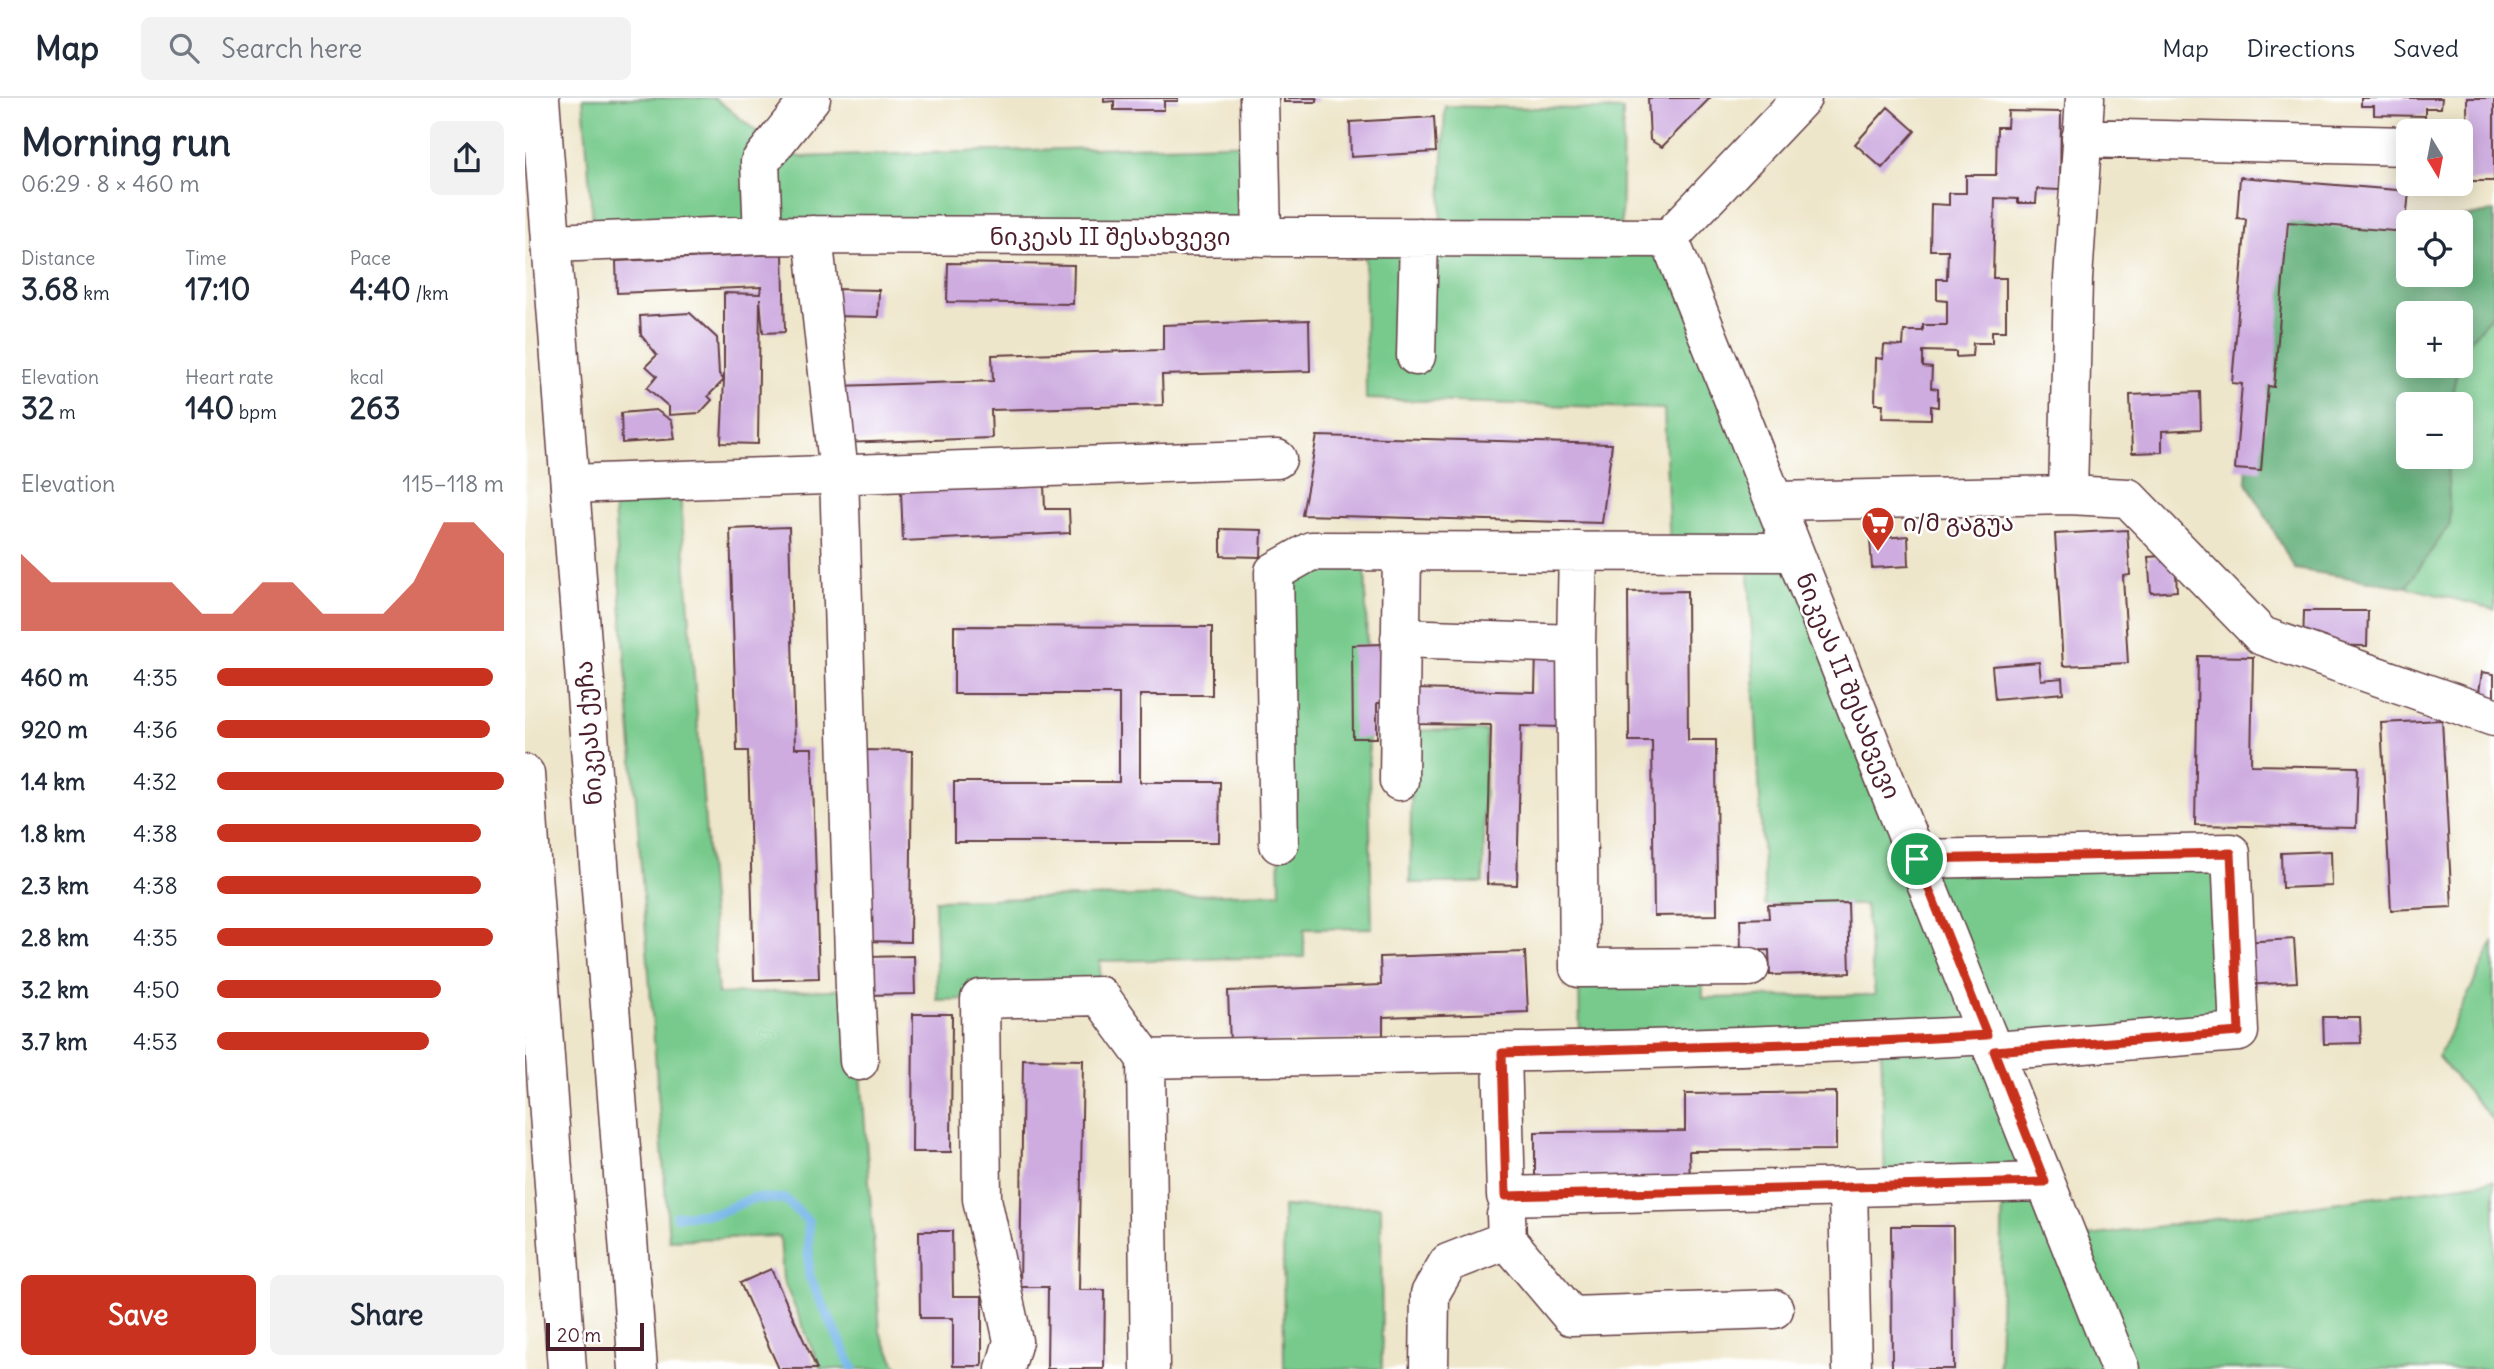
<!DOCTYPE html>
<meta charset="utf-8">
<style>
:root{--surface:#fff;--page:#f2f2f3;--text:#1f2937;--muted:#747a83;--line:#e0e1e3;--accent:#c8321e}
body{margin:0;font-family:Delius,"Noto Sans Georgian",sans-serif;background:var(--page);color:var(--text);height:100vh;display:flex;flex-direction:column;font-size:26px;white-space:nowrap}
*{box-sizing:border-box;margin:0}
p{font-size:23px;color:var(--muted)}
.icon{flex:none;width:38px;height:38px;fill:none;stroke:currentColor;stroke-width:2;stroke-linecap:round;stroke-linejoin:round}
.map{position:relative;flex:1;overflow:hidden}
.details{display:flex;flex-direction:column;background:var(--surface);width:525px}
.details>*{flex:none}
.needle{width:46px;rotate:170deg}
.controls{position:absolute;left:1871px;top:21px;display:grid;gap:14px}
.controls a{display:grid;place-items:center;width:77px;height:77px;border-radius:10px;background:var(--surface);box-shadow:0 4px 18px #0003;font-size:35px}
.scale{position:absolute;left:21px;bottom:18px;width:98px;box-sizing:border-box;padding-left:7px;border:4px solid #4a1f2b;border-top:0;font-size:19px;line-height:24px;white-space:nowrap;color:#4a1f2b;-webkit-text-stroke:5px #fff;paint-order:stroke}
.pin{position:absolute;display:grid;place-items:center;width:60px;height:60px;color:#fff;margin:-30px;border:4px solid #fff;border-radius:50%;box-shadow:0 2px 7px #0007}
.round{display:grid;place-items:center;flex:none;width:74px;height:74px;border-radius:10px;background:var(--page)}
.headline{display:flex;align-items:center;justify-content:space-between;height:119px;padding:0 21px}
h1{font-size:38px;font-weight:700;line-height:52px}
.metrics{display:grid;grid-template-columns:repeat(3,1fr);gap:10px;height:119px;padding:7px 21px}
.metrics div{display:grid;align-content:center}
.metrics b{font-size:30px;font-weight:700}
.metrics small{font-size:19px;font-weight:400}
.metrics p{font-size:19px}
.chart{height:196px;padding:14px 21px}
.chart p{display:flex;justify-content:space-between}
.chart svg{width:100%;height:126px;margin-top:7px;fill:var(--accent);opacity:.7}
.action{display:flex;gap:14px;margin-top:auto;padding:14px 21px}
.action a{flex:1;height:80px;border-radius:10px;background:var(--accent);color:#fff;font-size:28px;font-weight:700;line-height:80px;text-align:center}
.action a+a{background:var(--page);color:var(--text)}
ul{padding:0 21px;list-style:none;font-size:23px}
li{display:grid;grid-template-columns:112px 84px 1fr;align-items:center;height:52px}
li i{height:18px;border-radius:9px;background:var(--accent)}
header{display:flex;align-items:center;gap:42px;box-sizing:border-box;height:98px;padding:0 35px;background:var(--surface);border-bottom:2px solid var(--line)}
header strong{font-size:33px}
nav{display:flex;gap:38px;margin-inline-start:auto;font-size:24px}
.search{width:490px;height:63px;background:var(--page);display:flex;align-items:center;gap:18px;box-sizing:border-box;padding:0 24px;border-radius:10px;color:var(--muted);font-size:26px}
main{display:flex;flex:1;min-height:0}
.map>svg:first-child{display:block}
.green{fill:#77ca8c;stroke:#60745c;stroke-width:2}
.forest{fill:#61ae78;stroke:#566652;stroke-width:2}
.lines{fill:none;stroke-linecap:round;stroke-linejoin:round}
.stream{stroke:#72b4e7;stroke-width:10}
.building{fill:#ceace0}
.minor-casing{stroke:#633d43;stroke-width:41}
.major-casing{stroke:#633d43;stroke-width:41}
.minor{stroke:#fff;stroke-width:38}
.major{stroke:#fff;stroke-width:38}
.route-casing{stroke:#fff;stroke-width:14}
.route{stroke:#c8321e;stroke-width:9}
.labels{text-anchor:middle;stroke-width:5;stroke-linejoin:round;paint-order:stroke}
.street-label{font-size:24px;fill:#4a1f2b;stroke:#fff}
.poi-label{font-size:24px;fill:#4a1f2b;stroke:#fff;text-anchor:start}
</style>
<header>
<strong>Map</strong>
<div class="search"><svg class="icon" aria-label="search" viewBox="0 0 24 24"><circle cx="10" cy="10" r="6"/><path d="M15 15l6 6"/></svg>Search here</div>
<nav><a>Map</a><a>Directions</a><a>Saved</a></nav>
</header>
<main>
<section class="details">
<div class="headline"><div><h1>Morning run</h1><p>06:29 · 8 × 460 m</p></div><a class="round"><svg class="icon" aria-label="share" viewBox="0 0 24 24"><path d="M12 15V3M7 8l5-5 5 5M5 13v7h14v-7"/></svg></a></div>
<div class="metrics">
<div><p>Distance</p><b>3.68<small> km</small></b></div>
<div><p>Time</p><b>17:10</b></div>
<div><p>Pace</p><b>4:40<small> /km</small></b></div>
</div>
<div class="metrics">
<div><p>Elevation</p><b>32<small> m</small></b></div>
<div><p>Heart rate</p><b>140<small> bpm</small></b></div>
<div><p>kcal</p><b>263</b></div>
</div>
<div class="chart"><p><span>Elevation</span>115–118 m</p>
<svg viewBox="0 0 160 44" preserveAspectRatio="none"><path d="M0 44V17L10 27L20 27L30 27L40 27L50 27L60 38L70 38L80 27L90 27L100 38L110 38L120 38L130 27L140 6L150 6L160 17V44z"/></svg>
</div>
<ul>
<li><b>460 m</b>4:35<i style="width:96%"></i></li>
<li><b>920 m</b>4:36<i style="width:95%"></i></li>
<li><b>1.4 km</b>4:32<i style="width:100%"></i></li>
<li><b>1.8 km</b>4:38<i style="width:92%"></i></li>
<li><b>2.3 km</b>4:38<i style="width:92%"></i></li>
<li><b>2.8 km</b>4:35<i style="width:96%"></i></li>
<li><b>3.2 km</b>4:50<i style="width:78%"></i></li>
<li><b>3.7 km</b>4:53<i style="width:74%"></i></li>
</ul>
<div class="action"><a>Save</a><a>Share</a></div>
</section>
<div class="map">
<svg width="1969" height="1271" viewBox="0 0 1969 1271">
<rect width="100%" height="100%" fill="#fff"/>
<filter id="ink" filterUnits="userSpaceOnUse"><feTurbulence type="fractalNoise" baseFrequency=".0143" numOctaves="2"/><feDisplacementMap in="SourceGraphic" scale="14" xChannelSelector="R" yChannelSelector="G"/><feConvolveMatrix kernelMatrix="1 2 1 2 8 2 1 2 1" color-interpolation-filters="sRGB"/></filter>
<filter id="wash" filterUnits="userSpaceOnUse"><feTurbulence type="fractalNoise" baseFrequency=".00686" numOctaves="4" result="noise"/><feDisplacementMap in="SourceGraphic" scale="28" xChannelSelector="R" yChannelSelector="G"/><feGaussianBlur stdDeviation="1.57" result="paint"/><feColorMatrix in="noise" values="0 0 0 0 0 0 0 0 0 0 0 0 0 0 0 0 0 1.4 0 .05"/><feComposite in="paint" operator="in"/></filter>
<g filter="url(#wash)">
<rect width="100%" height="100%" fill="#eee6ca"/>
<!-- green -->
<path class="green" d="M58,0H190L248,47L274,59L735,45L737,139L69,142Z
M920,8L1098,12L1096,140H1144L1392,760L1706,755L1714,934L1469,954L1542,1141L1969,1083V1271H1474L1478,1085L1360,1086L1356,943L1055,953L1054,870H1178V900L1350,897L1340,807H1240L1223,454L1145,453L1139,311L841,301L840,139H915Z
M1969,214V511L1881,489L1925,426L1922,359H1936V306H1925L1933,268H1936L1937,252Z
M154,380L193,896L330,891L355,1234L373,1271H296L258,1182L255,1138L144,1142L87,384Z
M840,452L847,830L779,831V859L575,863V898L412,902L410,802L755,795L749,474Z
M887,632L961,633L958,785H885Z
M1969,843V1024L1913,959Z
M856,1108L857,1271H759L758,1109Z"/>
<!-- forest -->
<path class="forest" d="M1969,113V214L1937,252L1936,257V215H1883V268H1933L1925,306H1883V359H1922L1925,426L1881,489L1770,471L1721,383L1735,116L1899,124H1883V177H1936V124H1913Z"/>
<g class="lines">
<!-- stream -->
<path class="stream" d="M151,1118L193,1115L228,1100L260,1101L283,1123L284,1178L328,1271"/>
</g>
<g id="blocks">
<!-- building -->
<path class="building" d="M579,0H653V3H639V12H589V3L579,4Z
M759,0H792V4H759Z
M1123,0H1185L1137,49L1125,42Z
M1836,0H1917L1916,10H1900V18L1849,17V8H1836Z
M1942,0H1969V83H1943Z
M1363,9L1390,33L1357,70L1330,46Z
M1483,13L1536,14L1535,92L1512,91L1511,105H1493V101L1470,100L1468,180H1481V233H1467V245H1448L1447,258L1431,259V254L1398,253V269L1407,270L1406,290L1413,291V309L1406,308V321L1357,320L1358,306H1350L1351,260L1358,261L1359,247L1378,248L1379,233H1398V227H1422V203L1412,202V181H1422L1423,152H1405L1406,106L1424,107V95H1441V77H1471L1472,29H1482Z
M909,19L911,54L826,59L825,24Z
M1715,79L1884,93L1880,134L1763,124L1749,289L1743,288L1736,373L1710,371L1717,286L1707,285L1721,121L1712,120Z
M258,156L260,234L238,235L235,200L233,346L196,345L199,282V195L235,196L236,189L92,195L91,163Z
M423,165L549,167L548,206L422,204Z
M308,191L354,192L353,219L307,218Z
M165,215L192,240L194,276L199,282L183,298L187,302L175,315L144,317V309L122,290L132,278L121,268L132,257L116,237L115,218Z
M784,222L785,273L637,277L638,307L466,312L467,340L315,345L313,288L468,283L467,257L638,252V227Z
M1675,294L1676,331L1637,333V354L1607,355L1605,297Z
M131,312L147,323L150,341L97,345L96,315Z
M792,338L1087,346L1077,425L777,417Z
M519,386L520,411H544L545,435L378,443L376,393Z
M264,429L270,650H287L294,880L229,882L223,653H212L205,431Z
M696,431L737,432L736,459L696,458Z
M1602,432L1605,477L1598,478L1603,565L1538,568L1530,436Z
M1383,438L1384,468L1347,470L1345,441Z
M1650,457L1652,493L1626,495L1623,459Z
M1162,493L1163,642H1191L1192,817L1129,818L1127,643H1104L1103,494Z
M1779,513H1843L1842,548L1778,547Z
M429,528L687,529V597H615V684H695L694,744H429V684H594V596H429Z
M857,546L858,605H852V640H828L827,547Z
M1011,553L1041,554L1039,629L996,628L992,787L962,786L966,627L888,626L889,591L1010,594Z
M1673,558L1728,559L1726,667L1833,669L1831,730L1670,727Z
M1514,564L1516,582L1537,580L1538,595L1470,601L1467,568Z
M1957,574L1969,576V604L1953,601Z
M1917,622L1927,809L1866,812L1856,625Z
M340,652L387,653L385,844L338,843Z
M1806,753L1807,788L1757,790L1756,755Z
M1323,805L1325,875L1245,877L1244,852L1216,853L1215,821L1244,820L1243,807Z
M1769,841L1772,884L1720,887L1717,844Z
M1000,854L1003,914L858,919V940L705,947L703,893L856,887L855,859Z
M389,858L390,896L339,897L338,859Z
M388,916H427L426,1054H387Z
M1798,919H1835L1836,945L1799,946Z
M498,961L558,962L554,1192H580L579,1271H522L523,1189H495Z
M1311,994V1052L1164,1053L1165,1088L1010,1089V1034L1160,1033V996Z
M1366,1128H1428L1429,1271H1367Z
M394,1133H427L428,1198H457V1268H428V1220H395Z
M246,1171L292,1271H254L215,1185Z"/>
</g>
</g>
<g filter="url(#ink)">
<use href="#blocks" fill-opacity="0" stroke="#633d43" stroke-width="2"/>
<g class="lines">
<defs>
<path id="minor" d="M734,0L737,139
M1556,40L1883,48
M238,137L235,64L286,0
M288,137L314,376L330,891L334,963
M1144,140L1595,1271
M26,145L238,137L1144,140L1277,0
M891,258L894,139
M45,386L752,361
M1543,397L1603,400L1737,538L1969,619
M1249,403L1543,397L1548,181L1560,0
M1053,453L1051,546L1054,870L1225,869
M875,540L1051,546
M874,683L877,453
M754,746L749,474L786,453L1269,454
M1392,761L1706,755L1714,934L1469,953
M977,955L981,1098L1520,1084
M621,961C902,956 1182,953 1462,937
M1323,1088L1327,1271
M982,1142L1046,1218L1249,1211
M480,1271L488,1243L457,1101L455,901L575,898L621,961L625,1271
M904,1271L905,1196L923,1165L982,1142L981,1117"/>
<path id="major" d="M15,0L113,1271
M0,676L42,1271"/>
</defs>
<!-- minor casing -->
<use href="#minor" class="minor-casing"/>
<!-- major casing -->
<use href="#major" class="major-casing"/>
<!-- minor -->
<use href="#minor" class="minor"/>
<!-- major -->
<use href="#major" class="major"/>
</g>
</g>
<g class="lines" filter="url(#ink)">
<defs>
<path id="route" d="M1706,755L1714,934L1469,953L1520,1084L981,1098L977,955L1356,943L1462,937L1392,761Z"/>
</defs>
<!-- route casing -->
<use href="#route" class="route-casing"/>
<!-- route -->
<use href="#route" class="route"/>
</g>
<!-- icons -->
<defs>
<symbol id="supermarket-pin" viewBox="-11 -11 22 30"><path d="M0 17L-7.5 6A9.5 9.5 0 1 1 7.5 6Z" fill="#c8321e" stroke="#fff"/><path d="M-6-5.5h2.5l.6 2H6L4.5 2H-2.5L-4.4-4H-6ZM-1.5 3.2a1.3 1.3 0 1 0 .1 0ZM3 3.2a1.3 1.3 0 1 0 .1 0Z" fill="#fff"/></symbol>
</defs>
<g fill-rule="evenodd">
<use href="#supermarket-pin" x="1334" y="406" width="38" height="52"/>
</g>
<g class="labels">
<!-- street labels -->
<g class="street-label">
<text x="585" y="147">ნიკეას II შესახვევი</text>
<text transform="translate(1323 588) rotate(68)" y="8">ნიკეას II შესახვევი</text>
<text transform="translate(64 635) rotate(-94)" y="8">ნიკეას ქუჩა</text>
</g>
<!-- poi labels -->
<g class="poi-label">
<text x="1378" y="433">ი/მ გაგუა</text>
</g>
</g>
</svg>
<div class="controls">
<a><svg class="needle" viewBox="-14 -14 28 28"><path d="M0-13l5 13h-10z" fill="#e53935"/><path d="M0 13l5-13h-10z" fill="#747a83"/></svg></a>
<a><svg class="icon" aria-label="locate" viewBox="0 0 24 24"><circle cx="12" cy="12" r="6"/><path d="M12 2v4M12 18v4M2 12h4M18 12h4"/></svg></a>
<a>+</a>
<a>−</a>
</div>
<div class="scale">20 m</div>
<div class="pin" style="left:1392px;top:761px;background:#1e9e55"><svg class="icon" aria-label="arrive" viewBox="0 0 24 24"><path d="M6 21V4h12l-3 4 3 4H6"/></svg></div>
</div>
</main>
